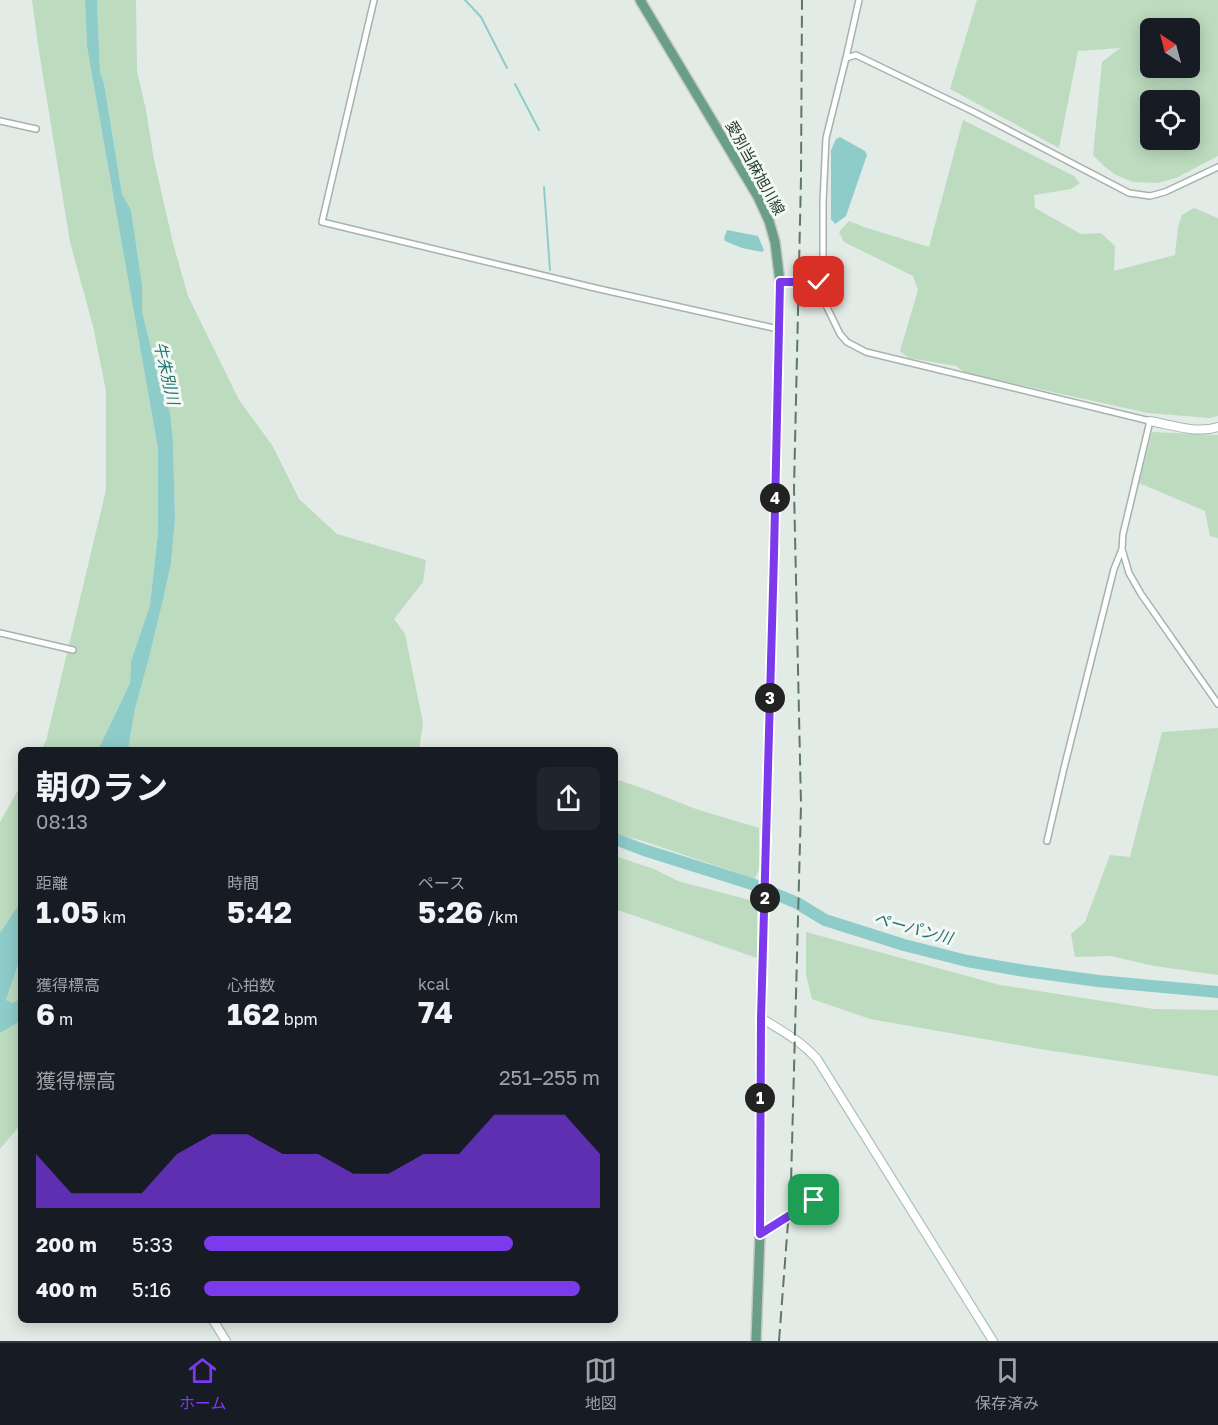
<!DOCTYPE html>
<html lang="ja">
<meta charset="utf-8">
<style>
:root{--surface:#171b24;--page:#20242c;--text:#f1f3f6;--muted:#9ea1a6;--line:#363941;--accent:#7c3aed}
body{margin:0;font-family:"Golos Text","Noto Sans JP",sans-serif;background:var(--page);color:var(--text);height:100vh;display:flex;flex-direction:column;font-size:22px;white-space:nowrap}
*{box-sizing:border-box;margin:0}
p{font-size:20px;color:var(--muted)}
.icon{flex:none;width:33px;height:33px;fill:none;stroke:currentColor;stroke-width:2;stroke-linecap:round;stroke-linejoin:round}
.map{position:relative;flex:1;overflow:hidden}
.panel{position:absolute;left:18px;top:747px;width:600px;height:576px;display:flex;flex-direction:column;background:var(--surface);border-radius:9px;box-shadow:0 3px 15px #0003}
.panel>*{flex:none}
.needle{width:39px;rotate:324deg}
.tools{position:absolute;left:1140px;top:18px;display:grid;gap:12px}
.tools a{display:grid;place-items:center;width:60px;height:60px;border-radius:9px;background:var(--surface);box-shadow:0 3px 15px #0003;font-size:30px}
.pin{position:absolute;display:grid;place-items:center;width:51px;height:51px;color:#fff;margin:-26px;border-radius:12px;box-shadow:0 3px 9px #0006}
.km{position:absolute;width:30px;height:30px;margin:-15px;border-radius:50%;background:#222;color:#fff;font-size:16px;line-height:30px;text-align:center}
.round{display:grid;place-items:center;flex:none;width:63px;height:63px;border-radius:9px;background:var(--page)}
.summary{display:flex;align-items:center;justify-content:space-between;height:102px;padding:0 18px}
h1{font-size:33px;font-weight:700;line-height:45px}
.figures{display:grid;grid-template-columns:repeat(3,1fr);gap:9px;height:102px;padding:6px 18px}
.figures div{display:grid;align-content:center}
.figures b{font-size:30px;font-weight:700}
.figures small{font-size:16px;font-weight:400}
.figures p{font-size:16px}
.chart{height:168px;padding:12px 18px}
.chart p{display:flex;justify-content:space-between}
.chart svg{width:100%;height:108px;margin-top:6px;fill:var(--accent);opacity:.7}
ul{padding:0 18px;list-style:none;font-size:20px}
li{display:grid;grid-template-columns:96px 72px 1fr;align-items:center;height:45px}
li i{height:15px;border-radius:8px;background:var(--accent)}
.dock{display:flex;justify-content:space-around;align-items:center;height:84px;border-top:2px solid var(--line);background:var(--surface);font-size:16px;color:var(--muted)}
.dock a{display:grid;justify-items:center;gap:3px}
.dock .active{color:var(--accent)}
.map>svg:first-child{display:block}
.green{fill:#bddbbf;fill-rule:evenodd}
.water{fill:#8eccca}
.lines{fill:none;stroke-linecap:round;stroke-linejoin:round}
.stream{stroke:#8eccca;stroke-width:2}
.river{stroke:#8eccca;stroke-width:12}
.street-casing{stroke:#a5b3ac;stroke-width:8}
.secondary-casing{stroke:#a4b9ae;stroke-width:10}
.primary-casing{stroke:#c2c8c5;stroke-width:12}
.street{stroke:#fff;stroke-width:5}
.secondary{stroke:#fff;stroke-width:8}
.primary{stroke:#6a9e87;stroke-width:9}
.rail{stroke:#5e776b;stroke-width:2;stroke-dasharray:12 6;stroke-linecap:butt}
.route-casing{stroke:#fff;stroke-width:12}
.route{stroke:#7c3aed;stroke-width:8}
.labels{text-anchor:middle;stroke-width:6;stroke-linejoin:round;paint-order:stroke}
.street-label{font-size:15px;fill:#243b30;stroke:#f3f8f4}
.water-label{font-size:16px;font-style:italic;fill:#227371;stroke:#f3f8f4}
</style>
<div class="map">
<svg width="1218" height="1341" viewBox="0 0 1218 1341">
<rect width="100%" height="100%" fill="#e2ebe6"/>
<!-- green -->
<path class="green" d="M32,0H85L87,47L158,449V532L150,605L131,661L130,683L98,750H41L46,741L106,490V391L93,326L70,242L38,45Z
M97,0H136L137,71L146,110L154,160L173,243L188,296L239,400L272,445L299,499L337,534L426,560L423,582L394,619L405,634L423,723L419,750H128L135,709L148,662L162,604L171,564L175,519L173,442L142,311V284L131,210L122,194L104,83L100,72Z
M977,0H1218V156L1176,178L1157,183L1133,182L1116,175L1105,167L1093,155L1102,62L1120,48L1078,51L1059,148L950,89ZM1150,28H1190V68H1150ZM1150,100H1190V140H1150Z
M963,120L1074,176L1080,183L1071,189L1034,195L1035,208L1081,234L1101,233L1115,246L1114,271L1175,255L1178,227L1182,215L1194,208L1218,218V416L1210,418L1148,413L966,373L956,366L909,358L900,351L918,290L913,276L844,242L839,232L849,221L864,227L929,247Z
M1152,432L1218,435V538L1210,536L1205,511L1139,483Z
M1218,728V975L1154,966L1111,956L1075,957L1071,934L1085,922L1110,855L1130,857L1162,732Z
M615,779L645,789L696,809L759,828V869L755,879L640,840L615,834Z
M21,785V901L0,933V822Z
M615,856L654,869L678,881L757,902V958L615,909Z
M806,932L1000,985L1154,1009L1218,1010V1076L1046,1050L870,1019L812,999L806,975Z
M21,956V998L13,1003L6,1000Z
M21,1021V1124L0,1149V1033Z"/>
<!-- water -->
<path class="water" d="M85,0H97L100,72L104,83L122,194L131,210L142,284V311L157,373L170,413L173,442L175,519L171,564L162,604L148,662L135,709L128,750H98L130,683L131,661L150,605L158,532V449L87,47Z
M840,137L865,151L867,155L846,216L835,224L831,219V150L836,139Z
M727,230L758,236L764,250L762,252L742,248L725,241L724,238Z
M21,901V956L6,1000L13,1003L21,998V1021L0,1033V933Z"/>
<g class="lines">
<!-- stream -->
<path class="stream" d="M465,0L481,17L507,68
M515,84L539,130
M544,187L550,270"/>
<!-- river -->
<path class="river" d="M615,839L644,850L752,884L797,903L825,920L904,945L967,961L1025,971L1098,981L1218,992"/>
<defs>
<path id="street" d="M374,0L322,222L595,288L778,329
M859,0L846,58L826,138L823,202V268L819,282L823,299L840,334L847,342L866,352L1150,421L1123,534L1122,549L1114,569L1064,768L1047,841
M846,58L856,55L974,112L1129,193L1150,196L1165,192L1218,167
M0,121L36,129
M780,282H819
M1122,549L1129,573L1141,594L1218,704
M0,633L73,650
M760,1234L814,1200"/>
<path id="secondary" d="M1150,421C1172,425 1196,434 1218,427
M761,1018C782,1031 800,1040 817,1059L993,1341
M213,1320L226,1341"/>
<path id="primary" d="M640,0L758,197L769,221L775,242L780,282L774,554L761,1018L760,1234L756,1341"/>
</defs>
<!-- street casing -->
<use href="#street" class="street-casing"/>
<!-- secondary casing -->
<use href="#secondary" class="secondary-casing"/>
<!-- primary casing -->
<use href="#primary" class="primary-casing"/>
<!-- street -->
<use href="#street" class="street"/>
<!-- secondary -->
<use href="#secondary" class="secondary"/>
<!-- primary -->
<use href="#primary" class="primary"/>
<!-- rail -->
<path class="rail" d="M779,1341L791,1183L801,805L794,489L801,178L802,0"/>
</g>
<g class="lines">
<defs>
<path id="route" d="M814,1200L760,1234L761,1018L774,554L780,282H819"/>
</defs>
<!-- route casing -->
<use href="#route" class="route-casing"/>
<!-- route -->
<use href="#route" class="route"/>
</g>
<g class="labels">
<!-- street labels -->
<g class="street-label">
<text transform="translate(755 168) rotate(61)" y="5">愛別当麻旭川線</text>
</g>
<!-- water labels -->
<g class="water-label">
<text transform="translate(167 373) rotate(77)" y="6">牛朱別川</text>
<text transform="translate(913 928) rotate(15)" y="6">ペーパン川</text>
</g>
</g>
</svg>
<div class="tools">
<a><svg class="needle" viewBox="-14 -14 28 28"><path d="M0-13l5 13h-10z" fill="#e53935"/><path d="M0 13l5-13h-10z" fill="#9ea1a6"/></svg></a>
<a><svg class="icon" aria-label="locate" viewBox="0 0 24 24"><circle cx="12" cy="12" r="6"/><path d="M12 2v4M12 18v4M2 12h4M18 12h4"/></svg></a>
</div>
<div class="pin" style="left:814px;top:1200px;background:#1e9e55"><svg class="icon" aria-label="arrive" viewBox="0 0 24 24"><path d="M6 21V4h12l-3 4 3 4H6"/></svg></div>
<div class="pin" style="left:819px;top:282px;background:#d93025"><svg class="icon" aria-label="check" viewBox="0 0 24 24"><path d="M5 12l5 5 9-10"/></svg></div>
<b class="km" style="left:760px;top:1098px">1</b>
<b class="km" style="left:765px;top:898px">2</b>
<b class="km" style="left:770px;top:698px">3</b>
<b class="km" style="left:775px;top:498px">4</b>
<section class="panel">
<div class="summary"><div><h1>朝のラン</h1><p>08:13</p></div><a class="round"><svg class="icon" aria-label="share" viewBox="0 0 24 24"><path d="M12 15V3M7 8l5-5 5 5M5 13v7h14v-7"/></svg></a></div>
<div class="figures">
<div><p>距離</p><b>1.05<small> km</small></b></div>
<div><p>時間</p><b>5:42</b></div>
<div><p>ペース</p><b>5:26<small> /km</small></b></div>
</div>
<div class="figures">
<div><p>獲得標高</p><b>6<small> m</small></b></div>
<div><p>心拍数</p><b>162<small> bpm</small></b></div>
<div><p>kcal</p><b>74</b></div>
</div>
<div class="chart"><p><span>獲得標高</span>251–255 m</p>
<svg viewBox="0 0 160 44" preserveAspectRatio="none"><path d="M0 44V22L10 38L20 38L30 38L40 22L50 14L60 14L70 22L80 22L90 30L100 30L110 22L120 22L130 6L140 6L150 6L160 22V44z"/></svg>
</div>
<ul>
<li><b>200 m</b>5:33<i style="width:78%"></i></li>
<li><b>400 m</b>5:16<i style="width:95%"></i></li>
</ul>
</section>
</div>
<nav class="dock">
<a class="active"><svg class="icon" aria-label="home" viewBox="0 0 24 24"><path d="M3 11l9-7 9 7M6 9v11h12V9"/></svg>ホーム</a>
<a><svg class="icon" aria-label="map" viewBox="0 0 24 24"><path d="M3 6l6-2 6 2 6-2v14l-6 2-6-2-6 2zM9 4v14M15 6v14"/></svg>地図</a>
<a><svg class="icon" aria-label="saved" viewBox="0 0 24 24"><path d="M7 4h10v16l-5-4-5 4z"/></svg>保存済み</a>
</nav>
